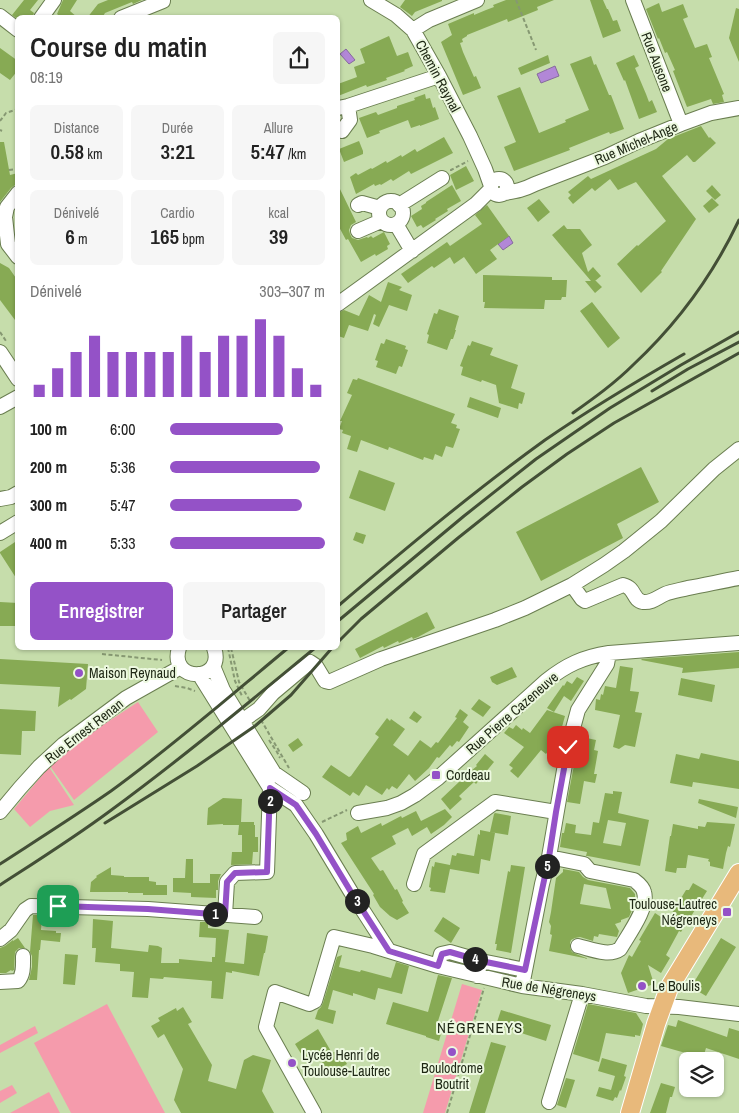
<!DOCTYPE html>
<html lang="fr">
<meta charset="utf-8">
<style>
:root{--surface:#fff;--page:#f6f6f6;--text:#222;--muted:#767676;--accent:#9452c7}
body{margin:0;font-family:"Archivo Narrow",sans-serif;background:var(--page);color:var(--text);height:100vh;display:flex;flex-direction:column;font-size:19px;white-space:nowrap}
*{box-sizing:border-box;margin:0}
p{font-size:16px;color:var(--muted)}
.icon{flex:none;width:28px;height:28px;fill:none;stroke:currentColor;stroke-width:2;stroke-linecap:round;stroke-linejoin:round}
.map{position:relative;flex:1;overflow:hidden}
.side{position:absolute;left:15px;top:15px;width:325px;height:635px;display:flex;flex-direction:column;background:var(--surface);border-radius:8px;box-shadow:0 1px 4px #0004}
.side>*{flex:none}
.tools{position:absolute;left:679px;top:1052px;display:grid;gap:10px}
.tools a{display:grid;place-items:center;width:45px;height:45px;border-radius:8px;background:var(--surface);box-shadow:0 1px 4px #0004;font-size:25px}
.pin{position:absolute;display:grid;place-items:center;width:42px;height:42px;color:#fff;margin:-21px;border-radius:10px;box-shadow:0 2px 8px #0006}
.km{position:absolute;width:25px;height:25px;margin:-12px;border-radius:50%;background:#222;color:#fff;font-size:14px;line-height:25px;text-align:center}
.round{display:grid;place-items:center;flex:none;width:52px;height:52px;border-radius:8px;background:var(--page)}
.head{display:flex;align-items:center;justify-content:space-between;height:85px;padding:0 15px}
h1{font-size:28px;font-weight:600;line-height:38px}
.stats{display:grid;grid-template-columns:repeat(3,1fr);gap:8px;height:85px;padding:5px 15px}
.stats div{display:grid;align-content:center;border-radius:8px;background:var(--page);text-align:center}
.stats b{font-size:21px;font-weight:600}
.stats small{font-size:14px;font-weight:400}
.stats p{font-size:14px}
.chart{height:140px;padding:10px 15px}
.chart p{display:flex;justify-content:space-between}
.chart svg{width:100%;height:90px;margin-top:5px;stroke:var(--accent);stroke-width:6}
.button{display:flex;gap:10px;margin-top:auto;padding:10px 15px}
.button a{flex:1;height:58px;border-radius:8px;background:var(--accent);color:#fff;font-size:20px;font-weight:600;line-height:58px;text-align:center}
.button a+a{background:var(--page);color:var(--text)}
ul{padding:0 15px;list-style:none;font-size:16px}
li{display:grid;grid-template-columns:80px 60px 1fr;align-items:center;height:38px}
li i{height:12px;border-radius:6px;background:var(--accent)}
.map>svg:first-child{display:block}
.green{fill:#f59bac}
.water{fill:#b287d7;stroke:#866a9c}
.building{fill:#87aa54;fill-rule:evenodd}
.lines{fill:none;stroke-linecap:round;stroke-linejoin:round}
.minor-casing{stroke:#6a7e50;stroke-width:16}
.major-casing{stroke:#fff;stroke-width:20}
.path{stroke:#869872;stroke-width:2;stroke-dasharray:4 2.5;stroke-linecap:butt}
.minor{stroke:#fff;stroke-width:14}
.major{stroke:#e8b97b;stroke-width:18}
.rail{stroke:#434f36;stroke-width:3}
.route-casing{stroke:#fff;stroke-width:10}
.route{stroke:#9452c7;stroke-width:6}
.poi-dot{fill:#9452c7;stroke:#edf9e0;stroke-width:2}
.labels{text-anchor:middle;stroke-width:4;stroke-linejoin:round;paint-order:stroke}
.street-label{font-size:14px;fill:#1e2714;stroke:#edf9e0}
.poi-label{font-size:14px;fill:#1e2714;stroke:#edf9e0;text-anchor:start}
.neighbourhood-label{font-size:15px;letter-spacing:1px;fill:#1e2714;stroke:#edf9e0}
</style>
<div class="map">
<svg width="739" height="1113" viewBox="0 0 739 1113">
<rect width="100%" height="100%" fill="#c6ddab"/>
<!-- green -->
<path class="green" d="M138,702L158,732L74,800L50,766L83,738Z
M49,767L74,805L50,811L30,827L14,809Z
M462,984L482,990L445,1113H423Z
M107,1004L165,1113H71L34,1043Z
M35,1026L38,1033L0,1053V1045Z
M12,1085L17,1093L0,1103V1091Z
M49,1092L60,1113H10Z"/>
<!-- water -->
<path class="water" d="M346,49L355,60L349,64L340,54Z
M555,66L559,76L541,83L537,74Z
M509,236L513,243L503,250L498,244Z"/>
<!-- building -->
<path class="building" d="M24,0H38L30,10L34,13L32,18H16L12,15Z
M63,0H77L70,11L78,18H62L57,14Z
M108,0H142L133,4L132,2L105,13L102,18H87L98,4Z
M405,0H442V1L415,12L412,16L400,7Z
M506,0H554L537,7L538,10L508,22L507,19L467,35V36L462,39L463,42L460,43L463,52L474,77L476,76L481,88L463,95L441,42L452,35L448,24L474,13V15L486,10L494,7L493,5Z
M590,0H603L607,9H608L613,21L617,20L621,31L603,38Z
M659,3L662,12L683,4L688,17L683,19L695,48L707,44L712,57L709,58L724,94L722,95L724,102L713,104L711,99L687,107L673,71L675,70L667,52L665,53L659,38L658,39L646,9Z
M736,8L739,9V62L729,38Z
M389,36L397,56L408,52L413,66L404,70L405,71L386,78L387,80L367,87L366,85L338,96V84L357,77L354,67L365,63L360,49Z
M0,48L18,61V70L10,80L0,73Z
M548,55L550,63L521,75L518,68Z
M634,55L639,66L635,68L646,94L649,102L652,100L657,112L639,119L625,80L624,81L616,63Z
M591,56L594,65L596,64L609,95H611L624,129L610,134L609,132L569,148L570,150L514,171L504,147L516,142L497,96L520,87L539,133L566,122L565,120L589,110L570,64Z
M425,94L426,99L430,98L433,108L435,107L439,119L420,126V125L411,128L408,120L379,131L380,133L367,138L359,118L376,112L378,115L397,108V106L415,100L414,98Z
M701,126L709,138L710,137L716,143L695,162H693L687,155L662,176L696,219L661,271L662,272L641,293L617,264L637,245L638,246L666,221L636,182L618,190L610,179L595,191L592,188L573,204L568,198L571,195L568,192L588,176L591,179L656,149L668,139Z
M444,137L453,153L411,174L409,171L393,181L391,179L381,185L380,184L375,186L374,184L356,194L350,177L356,173L358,175L371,168L372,169L386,161L387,163L401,155L402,157L415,149L417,152Z
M359,141L363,151V154L344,162L339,149Z
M0,142H4L10,175L18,173V180L15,185L11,188L0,202Z
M466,166L474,181L456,190L450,175Z
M338,185L356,222L351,225L349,230L350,234L352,238L358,240L367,237L368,238L371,236L373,238L384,232L390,244L387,246L388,249L376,256L375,254L361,262L348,239L346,240L338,225Z
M452,185L461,201L447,209L448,211L435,219L436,220L423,228L421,225L417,227L411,216L422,209L421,206L426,203V202Z
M712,185L721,195L715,200L706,191Z
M712,198L719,205L709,213L703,206Z
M539,199L550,212L538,222L527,208Z
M487,205L509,236L490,250L497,259L476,274L464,257L454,264L450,257L434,268L432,266L408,283L401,274L447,242L450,246L482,224L475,215Z
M564,225L567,229H580L592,245L582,253L588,272L593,267L601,276L595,281H596L602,287L595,293L585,281H591L552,235Z
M0,263L9,268L18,281V324L0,300Z
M483,275L552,277V280H567L566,297H562L561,300H545L544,309L484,308L485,302H483Z
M388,282L402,287L399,290L412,295L407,311L389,305L379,327L373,324L376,315L374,314L368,331L349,325L344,338L338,336V313L344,310L359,316L369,295L381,302Z
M592,302L620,338L608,348L580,311Z
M439,309L459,316L455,330H456L453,339H451L447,350L427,343L429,335L427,334L434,313L437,314Z
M386,339L406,346L405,349L408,350L402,367L399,366L396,374L376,367L378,361L375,360L381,343L384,344Z
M472,341L493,348L490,355L518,365L511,388L525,393L522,404L519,403L518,409L499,403L496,385L482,380L481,382L461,375L463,367L460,366L468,345L470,346Z
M358,378L455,414L451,423L457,425L456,428L460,429L453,448L446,446L442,457L435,454L433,460L424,457L423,460L389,447L388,450L361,440L357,452L347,449L351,436L342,433L343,430L339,429L342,421H340L352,395L347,393L353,379L357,380Z
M470,397L501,408L498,418L467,407Z
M641,467L659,502L617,524L623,538L541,581L516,532Z
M359,470L395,483L385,511L349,498Z
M356,532L366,535L363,544L353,540Z
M18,540V581L0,553V552Z
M0,602L18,603V626H0Z
M427,612L435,628L418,637L413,639L412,637L399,643L398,641L384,648L383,646L360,658L355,649Z
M739,652V668L682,673L683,668L641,660L642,659Z
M0,659L88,664L86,689L71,700L70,699L58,707L60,687L0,684Z
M620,666L633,668L630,691L639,692L635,712L642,713L635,747L625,745L619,749L613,747L620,715L595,710L596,699L600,700L601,694L603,695L605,686L616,688Z
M512,667L517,677L497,685L492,682L490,677Z
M577,677L584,681L571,701L564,696L554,712L547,708L563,685L564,686L567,681L572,684Z
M681,678L715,685L712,702L678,695Z
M479,699L491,707L483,717L471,709Z
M0,709L36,711L35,731H22L21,755L0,754Z
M460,709L468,715L463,722L469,727L459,742L457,741L452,747L450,745L439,758L437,757L429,768L415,781L409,774L397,789L392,786L389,790L387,788L382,795L366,785L359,796L353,792L350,796L322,777L331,765L349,777L351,776L379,737L375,734L387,718L390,721L391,719L405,729L393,745L408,756L420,740L431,748L436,742L438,743L457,718L455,717Z
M547,710L565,716L560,734L546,754L541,750L518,778L510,771L513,768L509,765L524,747L504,733L509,727L513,729L516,725L522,730L523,728L530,733Z
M414,711L422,717L417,723L409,718Z
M582,737L596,740L594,750L598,751L594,774H597L595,783L584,781L580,804L567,802L574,765L579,766L583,751L580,750Z
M298,738L303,745L293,752L288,745Z
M701,753L739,761V789L693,782L692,787L670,783L676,754L699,759Z
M485,754L494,762L476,784L474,782L459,796L462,799L450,810L441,799L460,781L459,780L464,775H466L477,766L476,765Z
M613,791L622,792L618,813L649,820L640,866L588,856H586L587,852L560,847L562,833H564L566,823L576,825L575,833L591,835L593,822L599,823L605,793L613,794ZM608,820L626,823L621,846L603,843Z
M223,798L242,799L241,822H254V825H255V837H258V852H253L252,864L231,865L232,852H242V835H238L239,825H223V824L207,825L208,808Z
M699,799L738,807L736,818L698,803Z
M445,809L452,817L444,825L431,834L427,827L412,836L408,828L392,836L396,844L371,858L380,871L383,870L395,890L397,889L403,901L402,902L409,913L397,920L390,916L380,907L373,895L374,894L341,843L347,840L346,833L358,826L361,833L381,823L382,826L401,816L402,818L416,811L421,821Z
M495,813L511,816L508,835L490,832L494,814Z
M707,822L735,824L730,847L728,846L726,853L723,869L710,866V862L708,861L709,859L688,855L686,868H677L676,873L665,871L670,836H671L673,824L698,829V826L705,827Z
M480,830L495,833L490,861L481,859L479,874L450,869L445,893L430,891L431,888L429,887L432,866L434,867L435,862L450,865L452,855L456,856L457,853L474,856L478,834L480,835Z
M186,859H193V883H210V874H221L218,881V890H216V898L191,897V893L173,892V878H185Z
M511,865L525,867L511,953L496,950L497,944H495L508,871L510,872Z
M111,867V875L124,876V877H149V881L156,882V885H167V895H143V893H128V892H90L91,882L97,877L96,876Z
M563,869L579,872L583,877L588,880L630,888L635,894V903L629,917L621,920V922L615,924L619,931L617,937L599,934L598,937L594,936L593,941L580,937L575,938L571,940L570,943V948L572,952L576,954L589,959L549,951L552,935L550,934L551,926L549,922L551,912L556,878L563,872ZM584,884L606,888L611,909L580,904Z
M693,883L707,891L681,932L679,931L666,955L670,958L661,973L648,965L654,984L628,993L621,973L629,955L632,957L641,941L639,940L655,913L667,921L686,890H689Z
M33,915H42L41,930L56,931V933H61L60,942L41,940L40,950H39L37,980H29L32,967V956L30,952Z
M443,917L460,928L451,943L434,931Z
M93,919L113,921L111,948L148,952L149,945L158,946L162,948L161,963H179V959L212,962V957H215L216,938L199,937L200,922H208V928L229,930L225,962L244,964L247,933L268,936L265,953H264L259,976L232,971V973L226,972L223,999L211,998L212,981L164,977L163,979L150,978L148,998L132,997L134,972L120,971V964L95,962L96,948H92Z
M18,938L25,948H19L15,952L14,970L12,971L11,970L6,973H0V948L5,946L13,940V941Z
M721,938L736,947L706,996L691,987Z
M65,954L78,955L75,985L63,984Z
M342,955L339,967L360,972L361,970L391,978L396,962L409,966L402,994L378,988L375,1000L353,993V996L333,990L328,1009L336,1011L333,1024L315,1019L318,1010L321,1007L323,1003L337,957Z
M438,975L452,978L438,1021L444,1023L439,1041L426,1037V1036L386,1024L393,1002L428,1012Z
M588,1004L636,1013L643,1024L640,1036L635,1035V1037L606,1033L599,1062L573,1054Z
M183,1007L192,1022L188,1024L212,1065L208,1081L236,1089L244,1060L253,1055L271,1060L262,1091L274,1113H181L174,1100L183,1069L164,1034L158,1038L151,1026L160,1021L158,1018L176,1008L177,1011Z
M501,1010L551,1025L546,1041L496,1025Z
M678,1020L727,1037L729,1028L739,1031V1059L706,1048L703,1058L661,1046L668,1025L676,1027Z
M318,1029L332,1053L339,1050L347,1064L329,1074L317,1053L305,1060L295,1044Z
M491,1042L506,1046L485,1113H469Z
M602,1058L627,1065L624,1076L626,1077L621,1091L620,1090L617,1098L615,1097L613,1101L596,1096L599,1087L611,1090L615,1076L598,1071Z
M566,1078L575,1080L566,1108L557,1105Z
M661,1083L675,1087L672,1097H670L666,1113H650Z"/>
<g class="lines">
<defs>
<path id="minor" d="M371,0L396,15L413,30L439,76L470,136L485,169L491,186
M633,0L681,124
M0,16L18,30
M41,18L54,0
M121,18L163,1V0
M413,30L429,20L477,0
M338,108L348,106L439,76
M338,130L342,131L350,120L348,106
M491 187a8 8 0 1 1 16 0a8 8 0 1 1-16 0Z
M18,193L7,207L5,217L8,244L18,257
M504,193C517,191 523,190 535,184L605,157L639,141L681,124L711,113L739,108
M379 213a12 12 0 1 1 24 0a12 12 0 1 1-24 0Z
M358,205L362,203L380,208
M399,205L442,178
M396,224L412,251
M358,231L381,221
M338,304L476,204L491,189
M0,352L18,379
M0,407L18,397
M0,499L11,497L18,493
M0,533L18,522
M572,585L604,565L624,551L661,521L714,469L739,449
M179,648C168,683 226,683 214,648
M213,666L223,690L274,773L303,793
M199,674L270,788L296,805L316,834L351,892L389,951
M242,721L259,709L273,693L310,662L316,666L325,681L329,682L381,659L495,620L525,608L572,585L582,599L585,601L623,585C636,588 632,600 643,602C652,603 658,597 665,594C672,591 681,590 688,588C705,585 722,581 739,578
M0,812L20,788L39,767L64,744L126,698L181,667
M358,813L387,808L401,803L415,795L438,778L546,681C566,665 583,657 609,653L739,643
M549,857L584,864L590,871L634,880C638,883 643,887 644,892C649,907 628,935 620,949C609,957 591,949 578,946
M414,884L424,854L495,802L556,812
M225,915L227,882L235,873L267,872L270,788
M0,939L11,930L25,910L31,906L148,909L255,917
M438,966L441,954L450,952L481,961
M477,976L481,961L525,970
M0,982L18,981C24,974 23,965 23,956
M522,986L542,884L549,857L568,747L578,710L607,664L609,653
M549,1102L582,994
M314,1113L266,1027L275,992L309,1004L315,1001L334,937L373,946L438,966L522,986L582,994L646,1006L679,1007L739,1014"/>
<path id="major" d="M630,1113L656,1024L669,988L739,873"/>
</defs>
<!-- minor casing -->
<use href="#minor" class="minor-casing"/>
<!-- major casing -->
<use href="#major" class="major-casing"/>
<!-- path -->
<path class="path" d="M516,0L536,50
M0,121L6,113L18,109
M0,130L2,131
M9,170L18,169
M451,171V170L468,161
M17,280H18
M0,332L6,341
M228,648L235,681L242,696
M231,648L239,682L250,701
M102,654L162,660
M175,686L187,688L195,691
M261,720L289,768
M269,740L277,752L280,758
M322,822L347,810
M447,1113L484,988"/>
<!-- minor -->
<use href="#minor" class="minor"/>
<!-- major -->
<use href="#major" class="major"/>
<!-- rail -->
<path class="rail" d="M652,391L688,369L739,342
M573,413C594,398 615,383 633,365C677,324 713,275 739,220
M338,606C405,549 473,492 545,440C590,409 637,381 684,354
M338,621L464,516L536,459L610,408L681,365L739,332
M338,642L361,619L458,538L522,487L567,454L614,423L739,353
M105,823L197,766L255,726L291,695L332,648
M0,864C37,840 75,816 111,791C173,746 230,696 288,648
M0,885C37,861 75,837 110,811C181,759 248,703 315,648"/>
</g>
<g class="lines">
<defs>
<path id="route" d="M58,906L148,909L225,915L227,882L235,873L267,872L270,788L296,805L316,834L351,892L389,951L438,966L442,954L450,952L481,961L525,970L549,857L556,812L568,747"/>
</defs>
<!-- route casing -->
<use href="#route" class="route-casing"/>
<!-- route -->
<use href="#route" class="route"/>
</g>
<!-- markers -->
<g class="poi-dot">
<circle cx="79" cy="673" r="5"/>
<rect x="431" y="770" width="10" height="10" rx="2.5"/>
<rect x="722" y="907" width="10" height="10" rx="2.5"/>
<circle cx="642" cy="986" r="5"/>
<circle cx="452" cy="1052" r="5"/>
<circle cx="292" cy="1063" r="5"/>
</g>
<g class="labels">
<!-- street labels -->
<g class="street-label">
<text transform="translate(657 62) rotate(69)" y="5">Rue Ausone</text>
<text transform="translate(438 76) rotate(62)" y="5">Chemin Raynal</text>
<text transform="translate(636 143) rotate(-23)" y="5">Rue Michel-Ange</text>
<text transform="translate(512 713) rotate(-41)" y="5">Rue Pierre Cazeneuve</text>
<text transform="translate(84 731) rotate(-38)" y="5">Rue Ernest Renan</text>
<text transform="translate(549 989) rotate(9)" y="5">Rue de Négreneys</text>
</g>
<!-- poi labels -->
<g class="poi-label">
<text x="89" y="678">Maison Reynaud</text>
<text x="446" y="780">Cordeau</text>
<text x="717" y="909" text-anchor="end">Toulouse-Lautrec<tspan x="717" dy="16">Négreneys</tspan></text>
<text x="652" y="991">Le Boulis</text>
<text x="302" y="1060">Lycée Henri de<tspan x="302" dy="16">Toulouse-Lautrec</tspan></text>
<text x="452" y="1073" text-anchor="middle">Boulodrome<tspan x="452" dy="16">Boutrit</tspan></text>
</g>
<!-- neighbourhood labels -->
<g class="neighbourhood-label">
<text x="480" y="1033">NÉGRENEYS</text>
</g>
</g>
</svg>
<div class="tools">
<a><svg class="icon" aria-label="layers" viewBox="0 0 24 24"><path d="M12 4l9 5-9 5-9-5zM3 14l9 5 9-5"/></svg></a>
</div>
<div class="pin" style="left:58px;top:906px;background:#1e9e55"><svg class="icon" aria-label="arrive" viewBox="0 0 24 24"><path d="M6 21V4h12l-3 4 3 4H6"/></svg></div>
<div class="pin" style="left:568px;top:747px;background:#d93025"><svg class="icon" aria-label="check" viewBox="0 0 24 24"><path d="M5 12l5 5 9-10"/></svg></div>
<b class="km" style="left:215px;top:914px">1</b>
<b class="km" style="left:270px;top:801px">2</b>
<b class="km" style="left:357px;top:901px">3</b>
<b class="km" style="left:475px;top:959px">4</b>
<b class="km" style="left:547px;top:866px">5</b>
<section class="side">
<div class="head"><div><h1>Course du matin</h1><p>08:19</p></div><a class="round"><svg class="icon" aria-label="share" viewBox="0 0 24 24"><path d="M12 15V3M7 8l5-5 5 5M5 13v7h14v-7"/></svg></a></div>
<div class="stats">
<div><p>Distance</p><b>0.58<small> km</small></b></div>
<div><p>Durée</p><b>3:21</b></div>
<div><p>Allure</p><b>5:47<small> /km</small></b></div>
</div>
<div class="stats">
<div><p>Dénivelé</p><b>6<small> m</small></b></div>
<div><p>Cardio</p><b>165<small> bpm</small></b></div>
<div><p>kcal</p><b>39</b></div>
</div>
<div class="chart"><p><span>Dénivelé</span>303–307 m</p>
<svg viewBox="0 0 160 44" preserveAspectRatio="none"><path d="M5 44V38M15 44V30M25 44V22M35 44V14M45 44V22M55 44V22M65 44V22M75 44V22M85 44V14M95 44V22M105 44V14M115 44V14M125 44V6M135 44V14M145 44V30M155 44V38"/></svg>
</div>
<ul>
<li><b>100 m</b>6:00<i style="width:73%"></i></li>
<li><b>200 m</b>5:36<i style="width:97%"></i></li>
<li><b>300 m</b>5:47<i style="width:85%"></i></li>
<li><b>400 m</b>5:33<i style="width:100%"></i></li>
</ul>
<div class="button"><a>Enregistrer</a><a>Partager</a></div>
</section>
</div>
